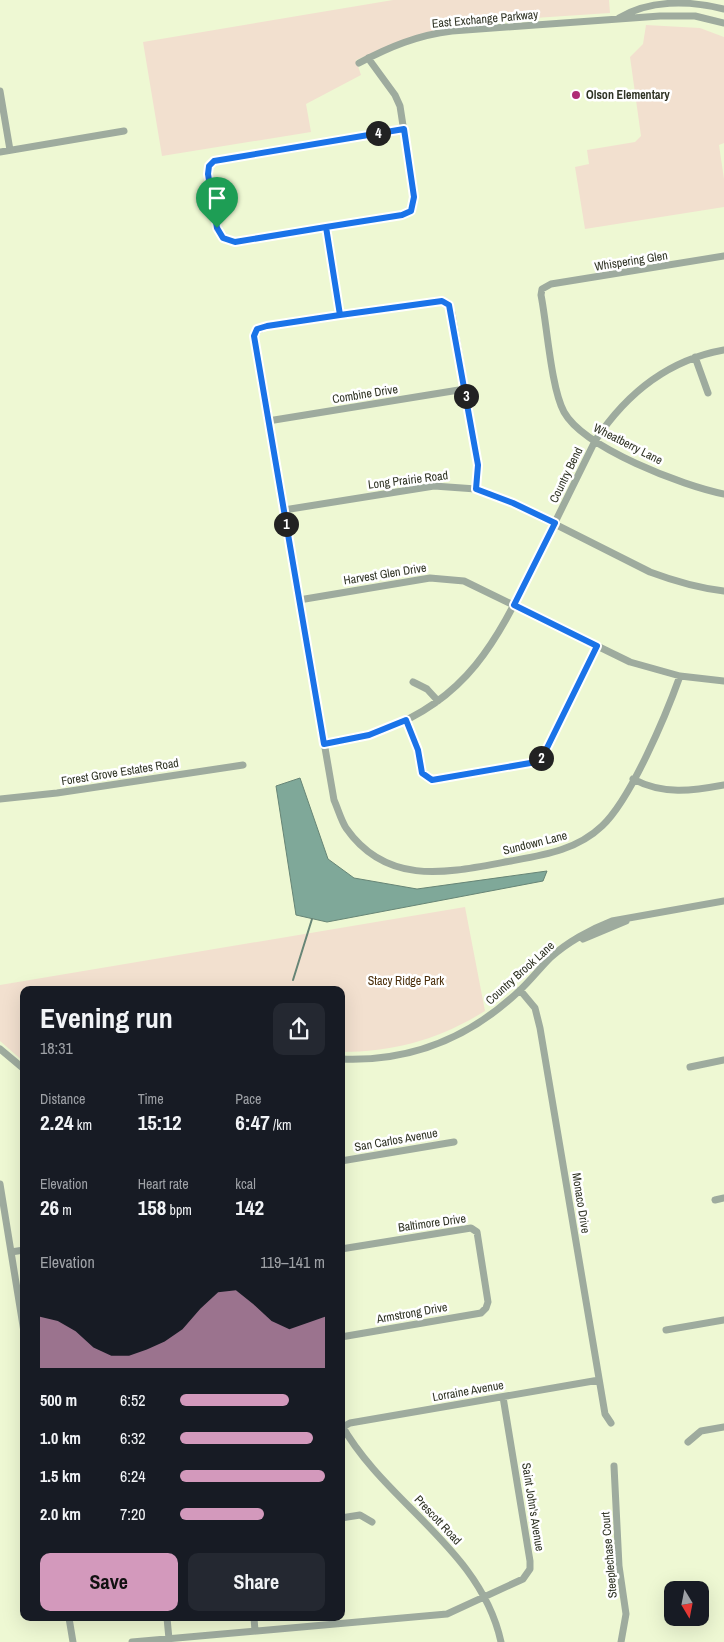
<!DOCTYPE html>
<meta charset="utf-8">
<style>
:root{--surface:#171b24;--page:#242831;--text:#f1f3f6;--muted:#9ea1a6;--accent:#d399bc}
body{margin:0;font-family:"Archivo Narrow",sans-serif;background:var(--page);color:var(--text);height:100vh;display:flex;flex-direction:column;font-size:19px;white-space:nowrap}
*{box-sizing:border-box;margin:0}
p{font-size:16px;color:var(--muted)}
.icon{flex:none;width:28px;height:28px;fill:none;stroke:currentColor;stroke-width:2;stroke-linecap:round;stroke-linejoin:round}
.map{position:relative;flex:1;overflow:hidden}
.drawer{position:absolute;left:20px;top:986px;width:325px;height:635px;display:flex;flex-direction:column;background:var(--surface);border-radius:10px;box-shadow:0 5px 20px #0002}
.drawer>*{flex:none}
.needle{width:32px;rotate:170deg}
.buttons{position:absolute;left:664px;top:1581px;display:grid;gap:10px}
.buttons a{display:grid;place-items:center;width:45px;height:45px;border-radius:10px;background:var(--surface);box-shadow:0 5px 20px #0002;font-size:25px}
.pin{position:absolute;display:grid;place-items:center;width:42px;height:42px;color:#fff;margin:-51px -21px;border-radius:50% 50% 50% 0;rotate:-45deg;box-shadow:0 0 5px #0007}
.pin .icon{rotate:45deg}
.km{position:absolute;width:25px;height:25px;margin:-12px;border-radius:50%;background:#222;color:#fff;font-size:14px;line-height:25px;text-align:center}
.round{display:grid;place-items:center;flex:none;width:52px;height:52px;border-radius:10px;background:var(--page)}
.summary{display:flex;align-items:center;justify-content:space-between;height:85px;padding:0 20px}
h1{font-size:28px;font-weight:700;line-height:38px}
.figures{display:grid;grid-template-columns:repeat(3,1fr);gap:8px;height:85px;padding:5px 20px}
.figures div{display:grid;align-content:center}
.figures b{font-size:21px;font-weight:700}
.figures small{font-size:14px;font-weight:400}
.figures p{font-size:14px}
.chart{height:140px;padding:10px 20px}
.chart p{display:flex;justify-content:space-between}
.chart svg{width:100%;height:90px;margin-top:5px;fill:var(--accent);opacity:.7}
.action{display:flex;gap:10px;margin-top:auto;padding:10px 20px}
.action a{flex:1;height:58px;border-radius:10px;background:var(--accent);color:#111;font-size:20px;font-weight:700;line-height:58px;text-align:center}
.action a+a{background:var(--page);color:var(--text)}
ul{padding:0 20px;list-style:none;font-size:16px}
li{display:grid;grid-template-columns:80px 60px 1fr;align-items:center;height:38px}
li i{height:12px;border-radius:6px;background:var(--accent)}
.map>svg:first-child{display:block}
.green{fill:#f2e0cf}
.water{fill:#7fa899;stroke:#678576}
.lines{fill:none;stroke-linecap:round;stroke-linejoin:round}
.stream{stroke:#678576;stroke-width:2}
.minor{stroke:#9eab9e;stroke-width:7}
.route-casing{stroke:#fff;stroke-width:10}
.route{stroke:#1a73e8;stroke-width:6}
.poi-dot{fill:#af2c76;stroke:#fff;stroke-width:2}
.labels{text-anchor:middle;stroke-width:5;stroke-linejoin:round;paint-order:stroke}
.street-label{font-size:12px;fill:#2f3324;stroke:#fff}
.poi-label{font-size:12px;font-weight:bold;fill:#2f3324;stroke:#fff;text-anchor:start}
.park-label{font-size:12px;fill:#4b2f0b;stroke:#fff}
</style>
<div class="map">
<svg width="724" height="1642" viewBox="0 0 724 1642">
<rect width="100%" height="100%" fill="#eef8d3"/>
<!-- green -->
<path class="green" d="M393,0H609L610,13L460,23L411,37L356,60L361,75L306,104L311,132L162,156L143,42Z
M646,25L700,28L724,37V143L719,145L724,179V207L585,229L575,167L589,164L587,150L635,142L641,136L630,57L643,44Z
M465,907L485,1011C440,1039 395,1052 341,1052V990H24V1062L0,1041V985Z"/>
<!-- water -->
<path class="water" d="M300,778L328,859L354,878L417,889L547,871L543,881L327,922L296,915L276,786Z"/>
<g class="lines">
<!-- stream -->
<path class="stream" d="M293,980L312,919"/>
<!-- minor -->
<path class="minor" d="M619,18C649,0 688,0 724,9
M368,58L395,95L400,106L414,197L411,211L402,215L235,242L226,240L219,233L208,174L209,166L214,161L404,129
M359,63C389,47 418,35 452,31L660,16H695L724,23
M0,91L10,150
M0,152L124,131
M327,227L340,315
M724,256L551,284L542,289L541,295C547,325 551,388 564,412C584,448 683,486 724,494
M695,357L708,393
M268,421L465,389
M476,489L478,465L452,313L448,303L442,301L267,326L255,332V342L334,800C338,809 341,820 346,828C388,888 450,872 511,861C544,855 577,850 602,826C631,799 666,715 680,676
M284,510L434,486L476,489L513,503L650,572C674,581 698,588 724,591
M299,600L430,578L464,581L630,662L680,676L724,681
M413,682L427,689L438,701
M406,720L418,750L423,773L432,780L536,762L544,754L597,646
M324,744C344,740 364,737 383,730C467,699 496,642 533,567C554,525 574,483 595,441C626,394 668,360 724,350
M633,779C663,795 692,791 724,785
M0,799L57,793L243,765
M583,939L626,921
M520,990L535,1008L540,1028L605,1414L611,1423
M0,1049L24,1069
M341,1059C409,1062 469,1038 518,992C530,981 539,969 550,958C566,943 591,929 612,921L724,901
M690,1067L724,1060
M341,1161L454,1142
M0,1184L24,1332
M715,1200L724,1198
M341,1249L471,1228L477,1232L488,1302L486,1308L481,1313L341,1337
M11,1252L24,1250
M666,1330L724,1320
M341,1424C385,1503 481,1549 501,1642
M341,1428L350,1423L599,1380
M688,1442L701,1431L724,1427
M614,1466L619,1566L626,1614L621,1642
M341,1518L360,1515L372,1522
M69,1618L73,1642
M167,1618L169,1639
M254,1618L255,1631
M132,1642L447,1614L523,1579L530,1569V1561L503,1397"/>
</g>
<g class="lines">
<defs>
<path id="route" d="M217,228L223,238L235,242L326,227L340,315L267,326L257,329L254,336L324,744L369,735L406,720L418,750L422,773L432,780L536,762L544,754L597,646L514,605L555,523L513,503L476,489L478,465L449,305L442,301L340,315L326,227L402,215L411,211L414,197L404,129L214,161L209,166L208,174L217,228"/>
</defs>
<!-- route casing -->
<use href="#route" class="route-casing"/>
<!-- route -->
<use href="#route" class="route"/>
</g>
<!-- markers -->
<circle class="poi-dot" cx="576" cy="95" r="5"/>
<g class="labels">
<!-- street labels -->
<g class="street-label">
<text transform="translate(485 19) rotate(-5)" y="4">East Exchange Parkway</text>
<text transform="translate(631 261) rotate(-9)" y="4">Whispering Glen</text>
<text transform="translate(365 394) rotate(-9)" y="4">Combine Drive</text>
<text transform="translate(628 444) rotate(27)" y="4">Wheatberry Lane</text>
<text transform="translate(566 475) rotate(-64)" y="4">Country Bend</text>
<text transform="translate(408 480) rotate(-7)" y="4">Long Prairie Road</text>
<text transform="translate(385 574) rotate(-9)" y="4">Harvest Glen Drive</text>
<text transform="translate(120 772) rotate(-9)" y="4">Forest Grove Estates Road</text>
<text transform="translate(535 843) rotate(-14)" y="4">Sundown Lane</text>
<text transform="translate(520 973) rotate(-42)" y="4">Country Brook Lane</text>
<text transform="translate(396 1140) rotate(-10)" y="4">San Carlos Avenue</text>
<text transform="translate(581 1203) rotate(81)" y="4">Monaco Drive</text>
<text transform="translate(432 1223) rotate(-8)" y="4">Baltimore Drive</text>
<text transform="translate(412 1313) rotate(-10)" y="4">Armstrong Drive</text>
<text transform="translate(468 1391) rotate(-10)" y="4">Lorraine Avenue</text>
<text transform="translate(533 1507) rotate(81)" y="4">Saint John's Avenue</text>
<text transform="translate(438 1520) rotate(47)" y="4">Prescott Road</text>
<text transform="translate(609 1555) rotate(-95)" y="4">Steeplechase Court</text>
</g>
<!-- poi labels -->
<g class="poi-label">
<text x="586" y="99">Olson Elementary</text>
</g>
<!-- park labels -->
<g class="park-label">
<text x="406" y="985">Stacy Ridge Park</text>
</g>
</g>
</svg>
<div class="buttons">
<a><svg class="needle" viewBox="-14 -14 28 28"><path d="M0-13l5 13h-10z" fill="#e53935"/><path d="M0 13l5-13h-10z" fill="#9ea1a6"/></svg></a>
</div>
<div class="pin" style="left:217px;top:228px;background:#1e9e55"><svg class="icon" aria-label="arrive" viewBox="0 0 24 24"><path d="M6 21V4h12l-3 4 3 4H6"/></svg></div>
<b class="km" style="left:286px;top:524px">1</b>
<b class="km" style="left:541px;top:758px">2</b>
<b class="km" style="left:466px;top:396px">3</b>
<b class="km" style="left:378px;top:133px">4</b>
<section class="drawer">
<div class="summary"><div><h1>Evening run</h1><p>18:31</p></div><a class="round"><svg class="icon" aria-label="share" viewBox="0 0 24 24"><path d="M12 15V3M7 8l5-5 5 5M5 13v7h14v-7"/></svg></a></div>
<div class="figures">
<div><p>Distance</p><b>2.24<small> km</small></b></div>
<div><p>Time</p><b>15:12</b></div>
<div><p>Pace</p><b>6:47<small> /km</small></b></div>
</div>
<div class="figures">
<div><p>Elevation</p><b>26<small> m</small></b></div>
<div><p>Heart rate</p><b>158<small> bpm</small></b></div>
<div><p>kcal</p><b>142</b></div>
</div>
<div class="chart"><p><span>Elevation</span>119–141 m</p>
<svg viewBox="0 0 160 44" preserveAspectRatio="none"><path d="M0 44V19L10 21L20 26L30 34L40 38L50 38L60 35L70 31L80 25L90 15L100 7L110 6L120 13L130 21L140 25L150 22L160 19V44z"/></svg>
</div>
<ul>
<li><b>500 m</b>6:52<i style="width:75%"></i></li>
<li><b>1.0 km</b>6:32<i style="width:92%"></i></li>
<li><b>1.5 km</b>6:24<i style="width:100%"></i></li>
<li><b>2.0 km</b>7:20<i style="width:58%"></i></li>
</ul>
<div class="action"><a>Save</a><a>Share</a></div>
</section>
</div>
